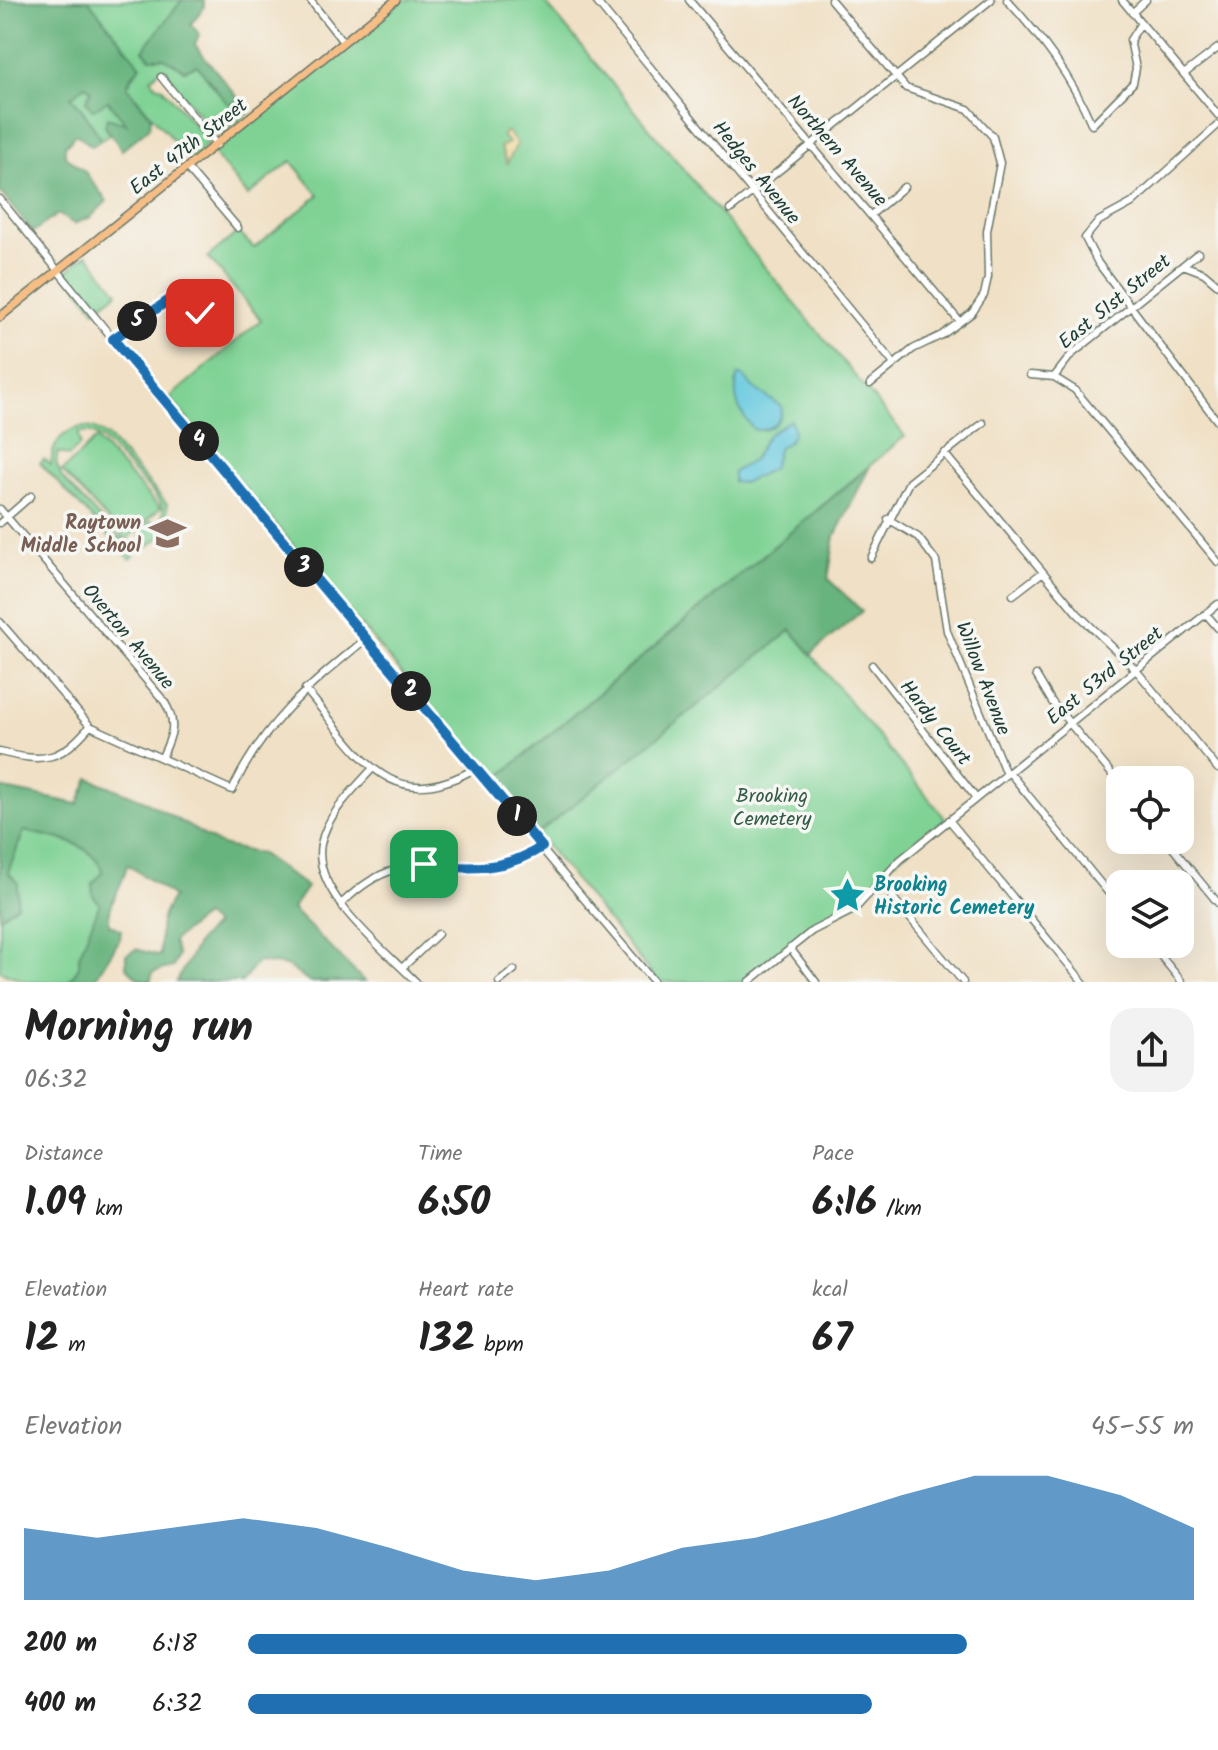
<!DOCTYPE html>
<meta charset="utf-8">
<style>
:root{--surface:#fff;--page:#f2f2f2;--text:#222;--muted:#767676;--accent:#1f6fb2}
body{margin:0;font-family:Kalam,sans-serif;background:var(--page);color:var(--text);height:100vh;display:flex;flex-direction:column;font-size:30px;white-space:nowrap}
*{box-sizing:border-box;margin:0}
p{font-size:26px;color:var(--muted)}
.icon{flex:none;width:44px;height:44px;fill:none;stroke:currentColor;stroke-width:2;stroke-linecap:round;stroke-linejoin:round}
.map{position:relative;height:982px;overflow:hidden}
.side{display:flex;flex-direction:column;background:var(--surface);flex:1}
.side>*{flex:none}
.buttons{position:absolute;left:1106px;top:766px;display:grid;gap:16px}
.buttons a{display:grid;place-items:center;width:88px;height:88px;border-radius:16px;background:var(--surface);box-shadow:0 8px 32px #0002;font-size:40px}
.pin{position:absolute;display:grid;place-items:center;width:68px;height:68px;color:#fff;margin:-34px;border-radius:16px;box-shadow:0 4px 12px #0006}
.km{position:absolute;width:40px;height:40px;margin:-20px;border-radius:50%;background:#222;color:#fff;font-size:22px;line-height:40px;text-align:center}
.round{display:grid;place-items:center;flex:none;width:84px;height:84px;border-radius:24px;background:var(--page)}
.summary{display:flex;align-items:center;justify-content:space-between;height:136px;padding:0 24px}
h1{font-size:44px;font-weight:600;line-height:60px}
.figures{display:grid;grid-template-columns:repeat(3,1fr);gap:12px;height:136px;padding:8px 24px}
.figures div{display:grid;align-content:center}
.figures b{font-size:40px;font-weight:600}
.figures small{font-size:22px;font-weight:400}
.figures p{font-size:22px}
.chart{height:224px;padding:16px 24px}
.chart p{display:flex;justify-content:space-between}
.chart svg{width:100%;height:144px;margin-top:8px;fill:var(--accent);opacity:.7}
ul{padding:0 24px;list-style:none;font-size:26px}
li{display:grid;grid-template-columns:128px 96px 1fr;align-items:center;height:60px}
li i{height:20px;border-radius:10px;background:var(--accent)}
.map>svg:first-child{display:block}
.green{fill:#7fd294;stroke:#4f8864;stroke-width:2;fill-rule:evenodd}
.forest{fill:#67b47e;stroke:#437859;stroke-width:2}
.sand{fill:#eeda9e;stroke:#868c69;stroke-width:2}
.water{fill:#61c7de;stroke:#408289;stroke-width:2}
.lines{fill:none;stroke-linecap:round;stroke-linejoin:round}
.minor-casing{stroke:#687667;stroke-width:9}
.major-casing{stroke:#687667;stroke-width:10}
.minor{stroke:#fff;stroke-width:6}
.major{stroke:#f6be87;stroke-width:7}
.route-casing{stroke:#fff;stroke-width:16}
.route{stroke:#1f6fb2;stroke-width:10}
.labels{text-anchor:middle;stroke-width:7;stroke-linejoin:round;paint-order:stroke}
.street-label{font-size:20px;fill:#1f3d34;stroke:#f6f6f2}
.education-label{font-size:20px;font-weight:bold;fill:#785e54;stroke:#f6f6f2;text-anchor:end}
.park-label{font-size:20px;fill:#325b47;stroke:#f6f6f2}
.culture-label{font-size:20px;font-weight:bold;fill:#0d838f;stroke:#f6f6f2;text-anchor:start}
</style>
<div class="map">
<svg width="1218" height="982" viewBox="0 0 1218 982">
<rect width="100%" height="100%" fill="#f6f6f2"/>
<filter id="ink" filterUnits="userSpaceOnUse"><feTurbulence type="fractalNoise" baseFrequency=".0125" numOctaves="2"/><feDisplacementMap in="SourceGraphic" scale="16" xChannelSelector="R" yChannelSelector="G"/><feConvolveMatrix kernelMatrix="1 2 1 2 8 2 1 2 1" color-interpolation-filters="sRGB"/></filter>
<filter id="wash" filterUnits="userSpaceOnUse"><feTurbulence type="fractalNoise" baseFrequency=".006" numOctaves="4" result="noise"/><feDisplacementMap in="SourceGraphic" scale="32" xChannelSelector="R" yChannelSelector="G"/><feGaussianBlur stdDeviation="1.8" result="paint"/><feColorMatrix in="noise" values="0 0 0 0 0 0 0 0 0 0 0 0 0 0 0 0 0 1.4 0 .05"/><feComposite in="paint" operator="in"/></filter>
<g filter="url(#wash)">
<rect width="100%" height="100%" fill="#f0e0c5"/>
<!-- green -->
<path class="green" d="M88,0H182L150,58H164L185,70L197,65L227,103L243,104L250,112L221,134H215L172,82L167,70L161,68L151,79L156,85L162,87L207,140V145L190,160L127,87L140,65Z
M403,0H543L905,436L493,782L169,398L261,320L208,257L238,232L254,248L319,195L291,161L248,196L213,153Z
M85,85L107,100L129,125L105,126L109,135L101,140C93,126 83,108 71,97Z
M87,254L118,292L95,310L66,272Z
M82,427L93,428L107,436L167,504L168,523L162,535L149,546L129,549L134,556L130,559L40,463L44,459L51,465C52,445 61,431 82,427ZM78,433H91L103,440L156,496L163,509L162,524L150,521L139,531L142,543H129L116,536L62,478L56,463L58,452L69,456L80,445Z
M96,439L160,508L126,540L62,471Z
M791,630L946,819L890,865L856,904L808,931L744,982H658L537,834Z
M24,831C54,839 91,840 104,872L93,884V896L100,903L79,967L68,982H28L0,971V917L17,905L8,872Z"/>
<!-- forest -->
<path class="forest" d="M0,0H88L141,66L131,76L127,87L151,116L150,127L122,150L105,126L107,118L127,124L108,101L92,110L86,101L91,90L85,85L71,97C83,108 93,126 101,140L92,146L76,134L65,146V155L85,172L107,201L91,217L74,224L58,214L33,232L0,192Z
M182,0H204V7L191,24L199,34L195,45L243,104L227,103L197,65L185,70L164,58H150L143,50Z
M870,466L835,536L828,579L862,611L811,654L791,630L537,834L493,782Z
M89,778L147,802L221,845L261,854L307,887L292,909L365,982H309L287,966L257,962L242,982H176L200,939L215,925L204,916L173,941L178,956L173,967L153,972L150,982L139,979L126,967V955L136,949L160,956C161,928 156,922 173,897L127,864C124,885 107,902 109,924L121,930L120,939L95,979L91,982H68L79,967V956L100,903L93,896L92,884L103,872C92,840 54,838 24,831L8,872L18,883L17,905L0,917V788L78,804Z"/>
<!-- sand -->
<path class="sand" d="M507,131L517,144L507,163L500,147L509,143L502,136Z"/>
<!-- water -->
<path class="water" d="M738,375H742L754,388L782,407C782,422 768,433 753,429C738,410 732,398 738,375Z
M790,420C798,432 791,442 779,447L772,469L743,483L733,482V472L752,461L768,435Z"/>
</g>
<g filter="url(#ink)">
<g class="lines">
<defs>
<path id="minor" d="M310,0L343,42
M595,0L894,364
M689,0L960,322
M831,0L906,88L968,109L993,137L1000,163L987,231L988,277L984,295L972,313L942,335L913,349L870,384
M1007,0C1043,39 1071,76 1092,125L1133,83L1136,68L1130,40L1141,23
M1122,0L1218,115
M1132,13L1146,0
M1184,74L1218,48
M161,77L217,145
M1218,125L1132,203L1099,221L1085,238L1098,263L1218,422
M187,168L238,228
M0,199L130,360L654,982
M730,210L991,0
M872,214L904,187
M1183,265L1204,273L1218,285
M113,339C169,296 172,281 224,339
M1030,375L1054,377L1075,390L1218,562
M1054,377L1071,355L1198,253
M944,453L1077,613L1136,670L1218,769
M0,509L164,701C178,723 172,736 162,757
M888,519L918,537L936,561L947,631L1006,774
M0,523L31,496
M871,558L909,482L983,423
M1013,595L1043,572
M1206,614L1218,628
M0,622L90,726L232,790
M872,665L976,798
M1036,675L1052,702L1120,784
M305,689C358,750 387,820 476,768
M0,752C45,763 60,761 90,726
M373,768C354,789 327,814 321,844C311,893 385,950 416,982
M1009,772L1120,907
M232,790C265,721 309,686 367,638
M949,820L1083,982
M1166,840L1218,903
M880,882L963,982
M341,904C387,860 408,866 466,868C479,868 492,869 504,866C518,863 530,854 542,847
M1151,944L1182,982
M790,948L816,982
M402,968L438,934
M499,982L514,970
M749,982L812,931L855,909L900,860L1218,604"/>
<path id="major" d="M0,317L396,0"/>
</defs>
<!-- minor casing -->
<use href="#minor" class="minor-casing"/>
<!-- major casing -->
<use href="#major" class="major-casing"/>
<!-- minor -->
<use href="#minor" class="minor"/>
<!-- major -->
<use href="#major" class="major"/>
</g>
</g>
<g class="lines" filter="url(#ink)">
<defs>
<path id="route" d="M200,313L189,303L169,300L113,339L542,847C504,871 468,870 424,864"/>
</defs>
<!-- route casing -->
<use href="#route" class="route-casing"/>
<!-- route -->
<use href="#route" class="route"/>
</g>
<!-- icons -->
<defs>
<symbol id="school-bare" viewBox="-9 -9 18 18"><path d="M0-5L7-2L0 1L-7-2ZM-4 1L0 2.5L4 1V4Q0 6-4 4Z" fill="#8d6e63" stroke="#f6f6f2" stroke-width="2.5" paint-order="stroke"/></symbol>
<symbol id="sight-bare" viewBox="-9 -9 18 18"><path d="M0-6L1.8-2.2L6-1.7L2.9 1.2L3.7 5.4L0 3.3L-3.7 5.4L-2.9 1.2L-6-1.7L-1.8-2.2Z" fill="#0f9aa8" stroke="#f6f6f2" stroke-width="2.5" paint-order="stroke"/></symbol>
</defs>
<g fill-rule="evenodd">
<use href="#school-bare" x="142" y="508" width="51" height="51"/>
<use href="#sight-bare" x="822" y="870" width="51" height="51"/>
</g>
<g class="labels">
<!-- street labels -->
<g class="street-label">
<text transform="translate(188 146) rotate(-38)" y="7">East 47th Street</text>
<text transform="translate(838 150) rotate(49)" y="7">Northern Avenue</text>
<text transform="translate(757 172) rotate(51)" y="7">Hedges Avenue</text>
<text transform="translate(1114 301) rotate(-39)" y="7">East 51st Street</text>
<text transform="translate(129 636) rotate(50)" y="7">Overton Avenue</text>
<text transform="translate(1104 675) rotate(-39)" y="7">East 53rd Street</text>
<text transform="translate(984 678) rotate(69)" y="7">Willow Avenue</text>
<text transform="translate(936 722) rotate(52)" y="7">Hardy Court</text>
</g>
<!-- education labels -->
<g class="education-label">
<text x="141" y="529">Raytown<tspan x="141" dy="23">Middle School</tspan></text>
</g>
<!-- park labels -->
<g class="park-label">
<text x="772" y="802">Brooking<tspan x="772" dy="23">Cemetery</tspan></text>
</g>
<!-- culture labels -->
<g class="culture-label">
<text x="874" y="891">Brooking<tspan x="874" dy="23">Historic Cemetery</tspan></text>
</g>
</g>
</svg>
<div class="buttons">
<a><svg class="icon" aria-label="locate" viewBox="0 0 24 24"><circle cx="12" cy="12" r="6"/><path d="M12 2v4M12 18v4M2 12h4M18 12h4"/></svg></a>
<a><svg class="icon" aria-label="layers" viewBox="0 0 24 24"><path d="M12 4l9 5-9 5-9-5zM3 14l9 5 9-5"/></svg></a>
</div>
<div class="pin" style="left:424px;top:864px;background:#1e9e55"><svg class="icon" aria-label="arrive" viewBox="0 0 24 24"><path d="M6 21V4h12l-3 4 3 4H6"/></svg></div>
<div class="pin" style="left:200px;top:313px;background:#d93025"><svg class="icon" aria-label="check" viewBox="0 0 24 24"><path d="M5 12l5 5 9-10"/></svg></div>
<b class="km" style="left:517px;top:816px">1</b>
<b class="km" style="left:411px;top:691px">2</b>
<b class="km" style="left:304px;top:567px">3</b>
<b class="km" style="left:199px;top:441px">4</b>
<b class="km" style="left:137px;top:321px">5</b>
</div>
<section class="side">
<div class="summary"><div><h1>Morning run</h1><p>06:32</p></div><a class="round"><svg class="icon" aria-label="share" viewBox="0 0 24 24"><path d="M12 15V3M7 8l5-5 5 5M5 13v7h14v-7"/></svg></a></div>
<div class="figures">
<div><p>Distance</p><b>1.09<small> km</small></b></div>
<div><p>Time</p><b>6:50</b></div>
<div><p>Pace</p><b>6:16<small> /km</small></b></div>
</div>
<div class="figures">
<div><p>Elevation</p><b>12<small> m</small></b></div>
<div><p>Heart rate</p><b>132<small> bpm</small></b></div>
<div><p>kcal</p><b>67</b></div>
</div>
<div class="chart"><p><span>Elevation</span>45–55 m</p>
<svg viewBox="0 0 160 44" preserveAspectRatio="none"><path d="M0 44V22L10 25L20 22L30 19L40 22L50 28L60 35L70 38L80 35L90 28L100 25L110 19L120 12L130 6L140 6L150 12L160 22V44z"/></svg>
</div>
<ul>
<li><b>200 m</b>6:18<i style="width:76%"></i></li>
<li><b>400 m</b>6:32<i style="width:66%"></i></li>
</ul>
</section>
